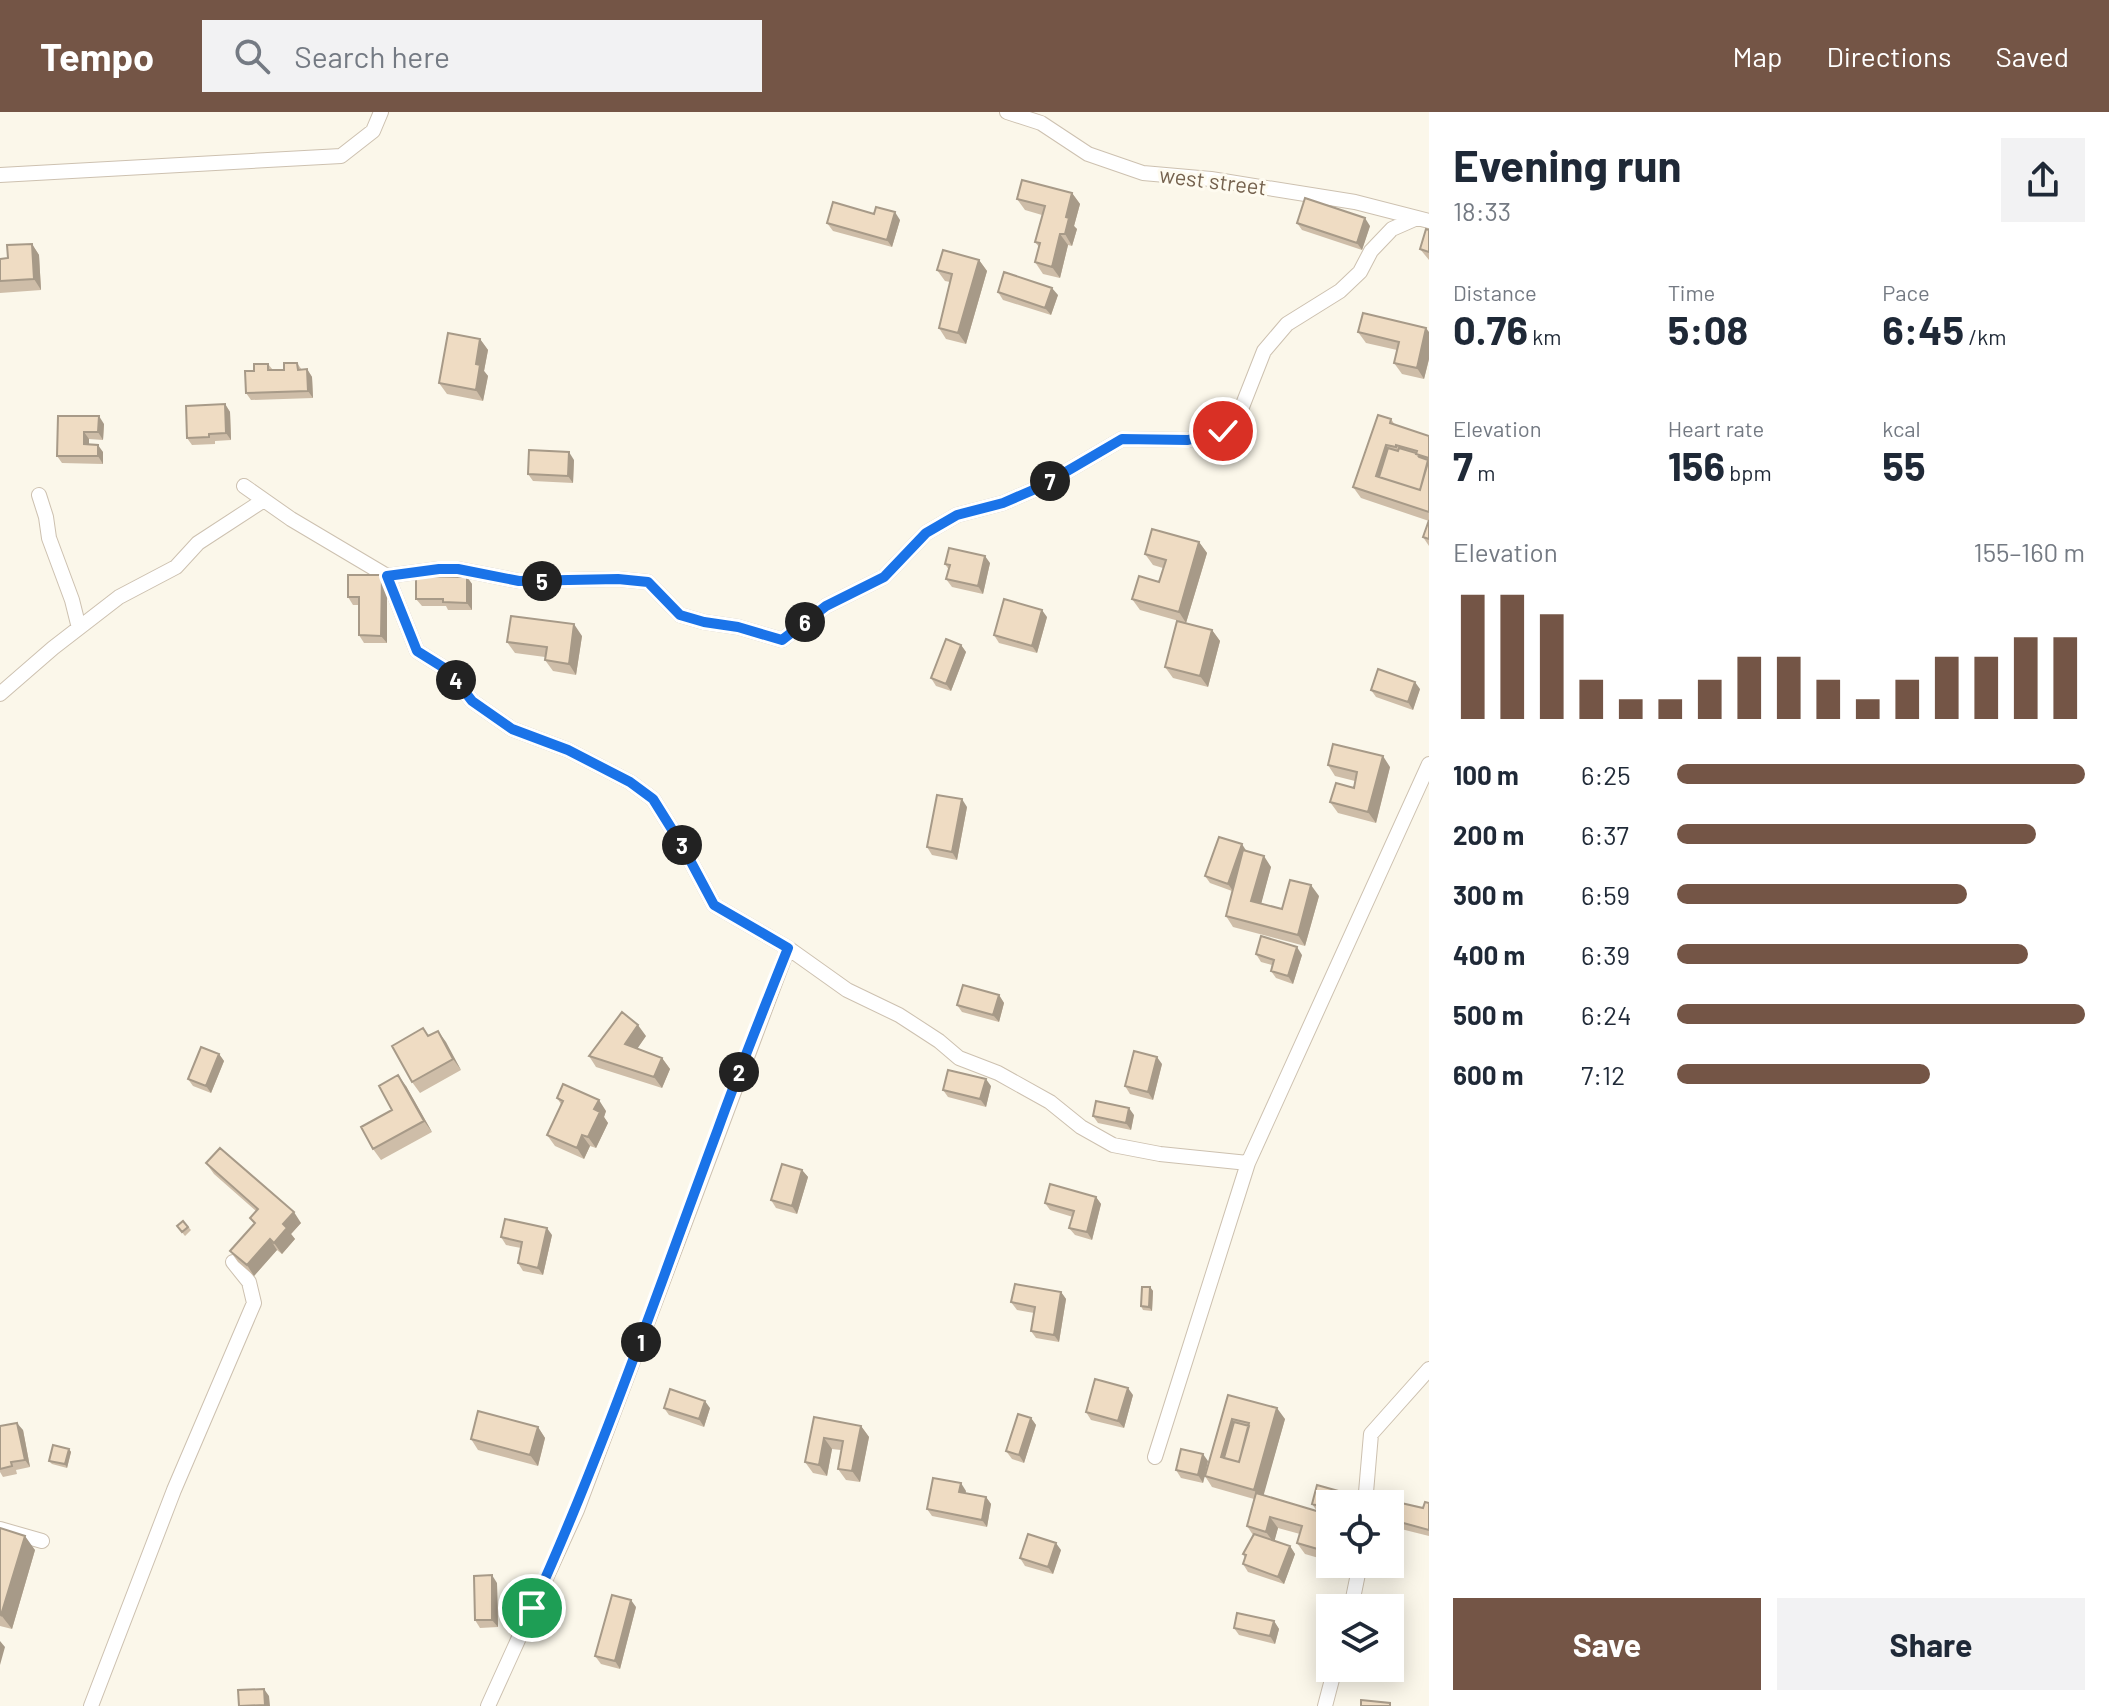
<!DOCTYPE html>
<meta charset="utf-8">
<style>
:root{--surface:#fff;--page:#f2f2f3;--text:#1f2937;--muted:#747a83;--accent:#745546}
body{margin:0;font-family:Barlow,sans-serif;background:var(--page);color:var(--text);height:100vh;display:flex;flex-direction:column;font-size:30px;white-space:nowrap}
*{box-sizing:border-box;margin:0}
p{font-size:26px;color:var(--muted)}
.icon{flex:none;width:44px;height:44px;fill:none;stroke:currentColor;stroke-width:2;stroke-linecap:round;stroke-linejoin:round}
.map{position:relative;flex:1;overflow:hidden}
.side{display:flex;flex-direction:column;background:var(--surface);width:680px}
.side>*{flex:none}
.fabs{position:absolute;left:1316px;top:1378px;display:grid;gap:16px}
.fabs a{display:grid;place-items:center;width:88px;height:88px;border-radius:0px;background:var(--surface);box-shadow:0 4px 20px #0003;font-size:40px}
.pin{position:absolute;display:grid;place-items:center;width:68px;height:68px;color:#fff;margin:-34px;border:4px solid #fff;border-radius:50%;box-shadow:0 2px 8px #0007}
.km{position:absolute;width:40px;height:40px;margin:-20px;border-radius:50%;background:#222;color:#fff;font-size:22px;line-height:40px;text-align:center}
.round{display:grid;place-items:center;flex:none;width:84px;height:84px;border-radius:0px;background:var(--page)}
.head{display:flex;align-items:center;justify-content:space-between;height:136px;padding:0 24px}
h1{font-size:44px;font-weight:700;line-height:60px}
.stats{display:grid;grid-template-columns:repeat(3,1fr);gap:12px;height:136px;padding:8px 24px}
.stats div{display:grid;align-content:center}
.stats b{font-size:40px;font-weight:700}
.stats small{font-size:22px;font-weight:400}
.stats p{font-size:22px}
.chart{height:224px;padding:16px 24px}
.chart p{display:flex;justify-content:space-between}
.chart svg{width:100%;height:144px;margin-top:8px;stroke:var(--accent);stroke-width:6}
.primary-button{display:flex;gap:16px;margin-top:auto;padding:16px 24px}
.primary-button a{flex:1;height:92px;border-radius:0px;background:var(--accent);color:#fff;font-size:32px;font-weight:700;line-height:92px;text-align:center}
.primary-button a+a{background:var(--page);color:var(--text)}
ul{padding:0 24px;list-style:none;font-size:26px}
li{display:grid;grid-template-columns:128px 96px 1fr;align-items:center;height:60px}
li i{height:20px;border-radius:10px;background:var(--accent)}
header{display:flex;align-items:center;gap:48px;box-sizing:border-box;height:112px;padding:0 40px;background:var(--accent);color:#fff}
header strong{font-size:38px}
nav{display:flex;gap:44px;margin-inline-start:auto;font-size:28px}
.search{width:560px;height:72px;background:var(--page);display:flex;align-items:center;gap:20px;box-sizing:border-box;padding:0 28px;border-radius:0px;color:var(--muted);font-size:30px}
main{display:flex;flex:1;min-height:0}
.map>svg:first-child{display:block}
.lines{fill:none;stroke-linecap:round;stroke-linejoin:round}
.street-casing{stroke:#cdc1b0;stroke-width:16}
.street{stroke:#fff;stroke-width:14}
.wall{fill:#cebda8}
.shaded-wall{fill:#a79a88}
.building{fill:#efdcc3;stroke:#a79a88;stroke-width:2;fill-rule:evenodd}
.route-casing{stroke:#fff;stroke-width:16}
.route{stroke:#1a73e8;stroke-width:10}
.labels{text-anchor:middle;stroke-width:6;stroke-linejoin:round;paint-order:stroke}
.street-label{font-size:22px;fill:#75624e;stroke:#fefbf0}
</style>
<header>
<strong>Tempo</strong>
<div class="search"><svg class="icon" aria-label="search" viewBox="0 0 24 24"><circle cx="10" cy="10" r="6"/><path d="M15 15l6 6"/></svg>Search here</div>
<nav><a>Map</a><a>Directions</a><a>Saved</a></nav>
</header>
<main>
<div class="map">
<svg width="1429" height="1594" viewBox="0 0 1429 1594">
<rect width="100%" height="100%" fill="#fbf7ea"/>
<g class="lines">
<defs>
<path id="street" d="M1007,0L1041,11L1088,42L1143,61L1211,67L1355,90L1429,109
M0,63L341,44L373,19L381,0
M244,374L291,407L387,464L417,539L449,559L472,589L512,617L568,638L630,670L653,687L683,735L714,793L788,836L847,878L899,903L939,929L959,946L998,961L1050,990L1081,1015L1113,1033L1160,1042L1248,1051
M39,383L46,405L49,426L72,488L79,516
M387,464L439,457H458L519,469L618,467L648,470L680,503L704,510L738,515L782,528L826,494L884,465L926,421L957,403L1003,391L1040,375L1122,327L1188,328L1223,319L1240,300L1264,239L1287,212L1340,179L1360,160L1371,139L1392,117L1417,106
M0,582L53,536L119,485L176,455L198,431L264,388
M1155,1345L1248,1051L1429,652
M1365,1392L1371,1322L1429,1257
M0,1417L42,1429
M1351,1496L1360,1452
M91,1594L174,1378L254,1191L249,1170L233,1150
M488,1594L577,1398L788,836
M1325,1594L1335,1556"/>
</defs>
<!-- street casing -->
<use href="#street" class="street-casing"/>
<!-- street -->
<use href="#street" class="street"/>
</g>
<!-- wall -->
<path class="wall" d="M1072,81L1080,92L1074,114L1077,117L1072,134L1068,133L1060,166L1043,162L1035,150L1039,135L1035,130L1042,103L1025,98L1017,87Z
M874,102L900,108L892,135L833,119L827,111Z
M1297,111L1370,114L1362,138L1302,118Z
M1429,118V148L1420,137Z
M32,132L39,143L41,178L0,181V147L8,146Z
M979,148L987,159L966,232L946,227L939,216L950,170L945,169L937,158Z
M998,180L1058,183L1051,203L1003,188Z
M1358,220H1429V247L1424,267L1402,262L1394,251L1397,238L1366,231Z
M480,227L488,238L484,259L488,264L483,289L447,282L439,271Z
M297,251L302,258L307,257L312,265L313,286L251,288L246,281L254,259L268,252L273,258H284Z
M225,292L230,300L231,328L215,329V332L192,333L187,326Z
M58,304L104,312L103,328L89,327V333L103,340V352L62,351L57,344Z
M1391,307L1395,313L1429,324V434L1423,425L1429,409L1361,386L1353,375Z
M574,348L573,371L533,369L528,362Z
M1199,430L1207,441L1186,511L1140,498L1132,487L1159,470L1163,456L1153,453L1145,442Z
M990,451L983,482L952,475L946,467L949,458L945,452Z
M467,465L472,472V498H448L446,494H422L416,487Z
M387,470V531H364L359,523V493H353L348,485Z
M1047,505L1037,541L999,531L994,523Z
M1212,518L1220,529L1208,575L1173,566L1165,555Z
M582,524L576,563L553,559L545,548V545L515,541L507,530Z
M961,533L966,540L951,579L936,574L931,566Z
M1420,577L1413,598L1376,585L1371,578Z
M1328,653L1390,655L1376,711L1338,701L1330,690L1354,676L1355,669L1335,664Z
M967,695L957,748L932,743L927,735Z
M1247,739L1271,755L1261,791L1282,797L1319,784L1305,834L1233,815L1226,804L1232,779L1210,771L1205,764Z
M1256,842L1302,843L1293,872L1276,866L1271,859L1272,853L1261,850Z
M999,883L1004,891L999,910L962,900L957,893Z
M438,919L461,958L420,981L412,970L429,924Z
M646,924L637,936L662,946L670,957L662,976L596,955L589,944Z
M219,942L224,949L211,981L193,974L188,967Z
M1162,952L1153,988L1130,982L1125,974Z
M406,974L432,1020L381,1048L373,1037Z
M991,974L986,995L948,985L943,978Z
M557,986L606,999L604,1005L608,1011L596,1036L590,1034L584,1047L555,1034L547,1023L561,992Z
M1134,1003L1131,1018L1098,1011L1093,1004Z
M206,1051L301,1111L291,1122L295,1127L282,1142L277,1138L254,1164L238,1150L230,1139L254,1112L250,1106L256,1099L214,1062Z
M802,1058L808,1065L797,1102L776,1096L771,1088Z
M1096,1085L1101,1092L1092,1128L1075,1123L1069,1116L1073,1105L1050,1098L1045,1091Z
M183,1109L191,1118L185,1124L177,1114Z
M552,1123L543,1163L523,1159L518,1151L521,1136L506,1133L501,1125Z
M1150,1175L1153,1179L1152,1199L1143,1198L1141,1194Z
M1061,1180L1066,1187L1059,1230L1036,1226L1031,1219L1034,1201L1017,1198L1011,1190Z
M1133,1283L1124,1316L1091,1308L1086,1300Z
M1228,1283L1285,1307L1263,1383L1317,1399L1312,1392L1342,1380L1347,1387L1346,1392H1330L1329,1449L1305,1442L1297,1431L1300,1422L1278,1416L1274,1429L1290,1434L1295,1442L1284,1472L1248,1460L1243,1452L1245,1446L1243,1442L1253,1423L1247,1414L1254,1387L1212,1375L1205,1364L1203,1371L1181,1366L1176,1358L1208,1349L1205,1362Z
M664,1296H710L704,1315L669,1303Z
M814,1305L861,1314L869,1325L860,1370L846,1368L838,1357L841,1338L832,1337L827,1364L813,1361L805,1350Z
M1031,1306L1036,1313L1024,1351L1012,1347L1006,1339Z
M0,1314L23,1318L30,1355L16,1358L17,1362L3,1365L0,1360Z
M538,1315L545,1326L538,1354L478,1338L471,1327Z
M69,1337L71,1340L67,1356L52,1352L49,1349Z
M966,1379L965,1381L986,1385L991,1392L987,1415L932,1404L927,1397Z
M1429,1391V1424L1401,1417L1396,1409L1423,1396Z
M0,1416L35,1438L12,1517L0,1514Z
M1061,1438L1053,1462L1025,1454L1020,1446Z
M497,1471L498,1515L480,1516L475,1508Z
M636,1495L620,1557L601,1552L595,1544Z
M1274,1509L1279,1517L1275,1532L1239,1523L1234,1516Z"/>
<!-- shaded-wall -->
<path class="shaded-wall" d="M1072,81L1080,92L1074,114L1077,117L1072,134L1065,122L1066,105Z
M895,100L900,108L892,135L887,128Z
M1365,106L1370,114L1362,138L1357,131Z
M1060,122L1068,133L1060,166L1052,155Z
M32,132L39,143L41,178L34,167Z
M979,148L987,159L966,232L958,221Z
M1052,176L1058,183L1051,203L1045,196Z
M1426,216L1429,220V247L1424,267L1417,256Z
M480,227L488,238L484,259L488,264L483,289L476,278V252Z
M307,257L312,265L313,286L308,279Z
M225,292L230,300L231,328L226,321Z
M99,304L104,312L103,328L98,320Z
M84,320L89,327V340L84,332Z
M98,333L103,340V352L98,344Z
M1386,333L1393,344L1385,370L1376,364Z
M569,340L574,348L573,371L568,364Z
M1199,430L1207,441L1186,511L1179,500Z
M985,444L990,451L983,482L978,474Z
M382,463L387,470V531L381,524Z
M467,465L472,472V498L467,491Z
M1042,498L1047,505L1037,541L1032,534Z
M574,512L582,524L576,563L569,552Z
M1212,518L1220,529L1208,575L1200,564Z
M961,533L966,540L951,579L946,572Z
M1415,570L1420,577L1413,598L1408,590Z
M1383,644L1390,655L1376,711L1368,700Z
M962,687L967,695L957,748L952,740Z
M1242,732L1247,740L1233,779L1228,772Z
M1264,744L1271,755L1259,800L1251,789Z
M1311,773L1319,784L1305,834L1298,823Z
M1297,835L1302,843L1293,872L1288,864Z
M999,883L1004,891L999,910L993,903Z
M638,913L646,924L633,943L625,932Z
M438,919L446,930L461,958L453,947Z
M219,942L224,949L211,981L206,974Z
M1157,945L1162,952L1153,988L1148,980Z
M662,946L670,957L662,976L654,965Z
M398,963L406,974L432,1020L424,1009Z
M986,967L991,974L986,995L980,987Z
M599,988L606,999L604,1005L608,1011L596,1036L588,1025L594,997Z
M1129,996L1134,1003L1131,1018L1126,1011Z
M582,1023L590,1034L584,1047L577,1036Z
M802,1058L808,1065L797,1102L792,1094Z
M1096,1085L1101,1092L1092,1128L1087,1120Z
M294,1100L301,1111L291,1122L295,1127L282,1142L274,1131L283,1112Z
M547,1116L552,1123L543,1163L538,1156Z
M270,1127L277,1138L254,1164L247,1153Z
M1150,1175L1153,1179L1152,1199L1149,1195Z
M1061,1180L1066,1187L1059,1230L1054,1223Z
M1128,1276L1133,1283L1124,1316L1118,1309Z
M705,1289L710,1296L704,1315L699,1307Z
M1277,1296L1285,1307L1262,1389L1254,1378Z
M1031,1306L1036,1313L1024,1351L1019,1343Z
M1232,1307L1239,1318L1230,1350L1221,1345Z
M17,1311L23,1318L30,1355L25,1348Z
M861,1314L869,1325L860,1370L852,1359Z
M538,1315L545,1326L538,1354L530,1343Z
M824,1326L832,1337L827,1364L819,1353Z
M69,1337L71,1340L67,1356L65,1352Z
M1203,1342L1208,1349L1203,1371L1198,1363Z
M961,1371L966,1379L964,1387L959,1380Z
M1342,1380L1347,1387L1346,1392H1339Z
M986,1385L991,1392L987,1415L982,1408Z
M1270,1405L1278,1416L1274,1431L1266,1420Z
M1330,1410V1446L1329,1449L1321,1438Z
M25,1424L35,1438L12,1517L1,1503Z
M1056,1431L1061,1438L1053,1462L1048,1455Z
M1290,1434L1295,1442L1284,1472L1278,1465Z
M492,1463L497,1471L498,1515L492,1508Z
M631,1488L636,1495L620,1557L615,1549Z
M1274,1509L1279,1517L1275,1532L1270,1524Z
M1390,1520L1393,1524L1392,1539L1390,1536Z
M0,1529L5,1535L0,1553Z
M264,1577L269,1584L270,1594H266L265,1593Z"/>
<!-- building -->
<path class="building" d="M1022,68L1072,81L1066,105L1069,106L1065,122H1060L1052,155L1035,150L1040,131L1035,130L1045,94L1017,87Z
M1305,86L1365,106L1357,131L1297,111Z
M833,90L874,102L876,95L895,100L887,128L827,111Z
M1426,117L1429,118V140L1420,137Z
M32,132L34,167L0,169V147L8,146L7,133Z
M943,138L979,148L958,221L939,216L952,162L937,158Z
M1004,160L1052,176L1045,196L998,180Z
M1363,201L1426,216L1417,256L1394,251L1399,230L1358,220Z
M448,221L480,227L476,252L480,253L476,278L439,271Z
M284,251H297L298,258L307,257L308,279L246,281L245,259H254V252H268V258H284Z
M225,292L226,321L209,322V325L187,326L186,294Z
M1378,303L1391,307L1390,311L1429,324V346L1416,342L1417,339L1396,333V335L1386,333L1376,364L1420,378L1429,347V400L1353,375Z
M58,304H99L98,320H84V332L98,333V344H57Z
M1388,336L1398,339L1399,336L1416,341L1419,345L1428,348L1420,378L1379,365Z
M529,338L569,340L568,364L528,362Z
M1429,408V427L1423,425Z
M1152,417L1199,430L1179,500L1132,487L1139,464L1159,470L1166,448L1145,442Z
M949,436L985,444L978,474L946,467L950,453L945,452Z
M348,463H382L381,524L359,523V485H348Z
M416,464L467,465V491L443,490V487H416Z
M1004,487L1042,498L1032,534L994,523Z
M511,504L574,512L569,552L545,548L547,535L507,530Z
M1177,509L1212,518L1200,564L1165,555Z
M946,527L961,533L946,572L931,566Z
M1378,557L1415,570L1408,590L1371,578Z
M1333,632L1383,644L1368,700L1330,690L1336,671L1354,676L1357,660L1328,653Z
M937,683L962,687L952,740L927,735Z
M1219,725L1242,732L1228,772L1205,764Z
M1243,738L1264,744L1251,789L1282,797L1290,768L1311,773L1298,823L1226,804Z
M1261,824L1297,835L1288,864L1271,859L1274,848L1256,842Z
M963,873L999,883L993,903L957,893Z
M622,900L638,913L625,932L662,946L654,965L589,944Z
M423,916L428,924L438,919L453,947L412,970L392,934Z
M201,935L219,942L206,974L188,967Z
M1134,939L1157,945L1148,980L1125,974Z
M948,958L986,967L980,987L943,978Z
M398,963L424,1009L373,1037L361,1015L392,998L379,974Z
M563,972L599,988L594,997L600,1000L588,1025L582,1023L577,1036L547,1023L563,989L557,986Z
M1096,989L1129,996L1126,1011L1093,1004Z
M220,1036L294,1100L283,1112L287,1116L274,1131L270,1127L247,1153L230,1139L255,1111L250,1106L258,1097L206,1051Z
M782,1052L802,1058L792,1094L771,1088Z
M1050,1072L1096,1085L1087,1120L1069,1116L1074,1099L1045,1091Z
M505,1107L547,1116L538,1156L518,1151L522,1130L501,1125Z
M183,1109L188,1115L182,1120L177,1114Z
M1015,1172L1061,1180L1054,1223L1031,1219L1035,1195L1011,1190Z
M1142,1175H1150L1149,1195L1141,1194Z
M1095,1267L1128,1276L1118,1309L1086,1300Z
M670,1277L705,1289L699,1307L664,1296Z
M1228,1283L1277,1296L1254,1378L1205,1364ZM1232,1307L1249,1311L1239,1350L1221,1345Z
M478,1299L538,1315L530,1343L471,1327Z
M1018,1302L1031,1306L1019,1343L1006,1339Z
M814,1305L861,1314L852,1359L838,1357L843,1329L824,1326L819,1353L805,1350Z
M1234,1310L1249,1314L1239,1350L1224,1346Z
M17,1311L25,1348L11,1350L12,1354L0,1357V1314Z
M53,1333L69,1337L65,1352L49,1349Z
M1181,1337L1203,1342L1198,1363L1176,1358Z
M933,1366L961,1371L959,1380L986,1385L982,1408L927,1397Z
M1317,1373L1342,1380L1339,1392H1330V1397L1312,1392Z
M1256,1381L1330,1403V1410L1321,1438L1297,1431L1302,1414L1270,1405L1266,1420L1247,1414Z
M1425,1390L1429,1391V1418L1396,1409L1401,1391L1423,1396Z
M0,1416L25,1424L1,1503L0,1502Z
M1028,1422L1056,1431L1048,1455L1020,1446Z
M1254,1422L1290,1434L1278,1465L1243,1452L1246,1443L1243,1442Z
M492,1463V1508H475L474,1464Z
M612,1483L631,1488L615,1549L595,1544Z
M1237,1501L1274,1509L1270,1524L1234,1516Z
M264,1577L265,1593L239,1594L238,1578Z
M1361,1588L1390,1591V1594H1361Z"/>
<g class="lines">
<defs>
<path id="route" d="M532,1496C603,1340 658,1178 718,1017C740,956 764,896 788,836L714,793L683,735L653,687L630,670L568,638L512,617L472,589L449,559L417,539L387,464L439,457H458L519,469L618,467L648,470L680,503L704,510L738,515L782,528L826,494L884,465L926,421L957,403L1003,391L1040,375L1122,327L1188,328L1223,319"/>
</defs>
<!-- route casing -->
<use href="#route" class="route-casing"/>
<!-- route -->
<use href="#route" class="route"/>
</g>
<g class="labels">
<!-- street labels -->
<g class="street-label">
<text transform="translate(1213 69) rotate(7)" y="8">west street</text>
</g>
</g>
</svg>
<div class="fabs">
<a><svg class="icon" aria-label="locate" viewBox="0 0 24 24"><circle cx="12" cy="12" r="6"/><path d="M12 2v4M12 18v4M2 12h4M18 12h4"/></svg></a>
<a><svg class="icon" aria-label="layers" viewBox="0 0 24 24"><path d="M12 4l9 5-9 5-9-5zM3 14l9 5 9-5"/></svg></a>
</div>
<div class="pin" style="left:532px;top:1496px;background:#1e9e55"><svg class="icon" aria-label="arrive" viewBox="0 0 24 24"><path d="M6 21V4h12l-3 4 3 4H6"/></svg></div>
<div class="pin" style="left:1223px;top:319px;background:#d93025"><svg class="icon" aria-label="check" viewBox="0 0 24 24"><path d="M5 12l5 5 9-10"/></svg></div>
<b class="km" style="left:641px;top:1230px">1</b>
<b class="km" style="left:739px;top:960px">2</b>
<b class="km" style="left:682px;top:733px">3</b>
<b class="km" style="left:456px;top:568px">4</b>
<b class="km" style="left:542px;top:469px">5</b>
<b class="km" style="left:805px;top:510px">6</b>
<b class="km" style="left:1050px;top:369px">7</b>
</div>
<section class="side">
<div class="head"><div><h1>Evening run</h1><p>18:33</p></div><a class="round"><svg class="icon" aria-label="share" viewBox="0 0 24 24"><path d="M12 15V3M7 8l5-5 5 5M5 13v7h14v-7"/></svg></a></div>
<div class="stats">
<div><p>Distance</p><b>0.76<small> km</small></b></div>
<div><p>Time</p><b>5:08</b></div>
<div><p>Pace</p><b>6:45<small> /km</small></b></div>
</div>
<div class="stats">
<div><p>Elevation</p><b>7<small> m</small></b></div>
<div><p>Heart rate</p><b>156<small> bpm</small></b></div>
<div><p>kcal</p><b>55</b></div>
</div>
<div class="chart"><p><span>Elevation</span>155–160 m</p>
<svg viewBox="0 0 160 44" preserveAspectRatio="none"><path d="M5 44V6M15 44V6M25 44V12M35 44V32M45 44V38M55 44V38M65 44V32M75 44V25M85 44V25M95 44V32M105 44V38M115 44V32M125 44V25M135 44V25M145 44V19M155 44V19"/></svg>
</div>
<ul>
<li><b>100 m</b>6:25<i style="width:100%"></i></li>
<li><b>200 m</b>6:37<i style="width:88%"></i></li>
<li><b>300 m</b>6:59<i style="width:71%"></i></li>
<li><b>400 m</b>6:39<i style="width:86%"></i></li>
<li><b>500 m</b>6:24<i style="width:100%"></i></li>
<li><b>600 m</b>7:12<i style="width:62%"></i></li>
</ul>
<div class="primary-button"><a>Save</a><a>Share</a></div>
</section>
</main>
